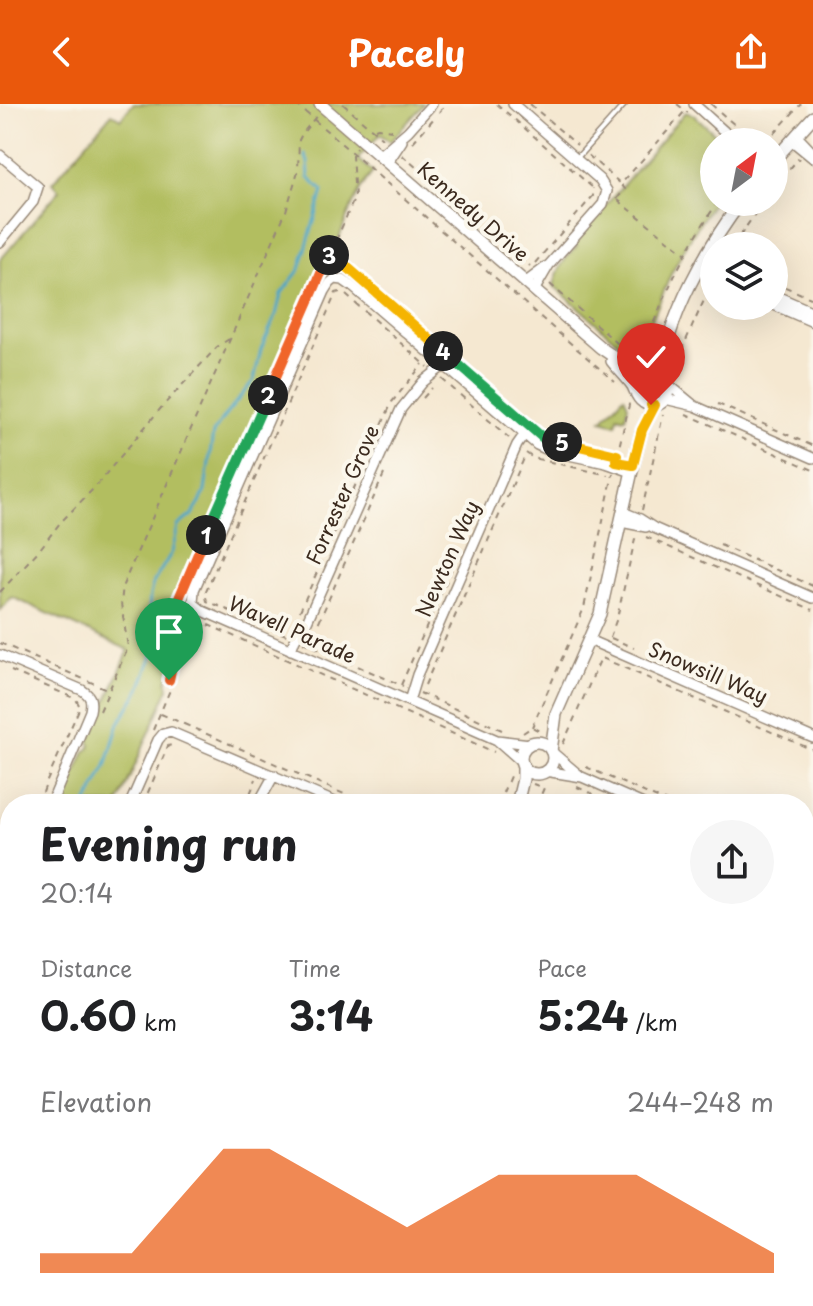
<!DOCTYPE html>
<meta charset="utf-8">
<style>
:root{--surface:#fff;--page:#f6f6f6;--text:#202124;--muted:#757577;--accent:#ea580c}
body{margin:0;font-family:"Playpen Sans",sans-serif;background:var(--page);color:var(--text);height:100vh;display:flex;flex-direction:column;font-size:30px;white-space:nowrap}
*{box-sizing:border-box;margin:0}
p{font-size:26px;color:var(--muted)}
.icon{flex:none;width:44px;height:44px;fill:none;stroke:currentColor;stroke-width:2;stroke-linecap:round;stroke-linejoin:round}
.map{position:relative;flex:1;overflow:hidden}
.details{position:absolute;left:0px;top:690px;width:814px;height:512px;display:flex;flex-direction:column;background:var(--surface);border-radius:32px 32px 0 0;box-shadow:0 8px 32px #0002}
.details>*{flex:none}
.needle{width:52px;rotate:32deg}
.tools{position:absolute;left:700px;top:24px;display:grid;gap:16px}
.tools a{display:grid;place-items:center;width:88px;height:88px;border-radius:50%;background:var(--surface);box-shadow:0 8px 32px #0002;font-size:40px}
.pin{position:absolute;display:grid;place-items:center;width:68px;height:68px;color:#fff;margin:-82px -34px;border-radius:50% 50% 50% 0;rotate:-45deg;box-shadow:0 0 8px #0007}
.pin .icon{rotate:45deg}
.km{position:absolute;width:40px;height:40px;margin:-20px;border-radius:50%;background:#222;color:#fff;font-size:22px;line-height:40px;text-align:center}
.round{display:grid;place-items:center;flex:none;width:84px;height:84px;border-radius:42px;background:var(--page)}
.headline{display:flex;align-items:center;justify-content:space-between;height:136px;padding:0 40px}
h1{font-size:44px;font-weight:700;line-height:60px}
.metrics{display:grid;grid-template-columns:repeat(3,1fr);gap:12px;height:136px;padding:8px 40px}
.metrics div{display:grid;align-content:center}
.metrics b{font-size:40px;font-weight:700}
.metrics small{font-size:22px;font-weight:400}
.metrics p{font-size:22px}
.chart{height:224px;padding:16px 40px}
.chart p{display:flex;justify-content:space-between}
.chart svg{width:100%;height:144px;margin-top:8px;fill:var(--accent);opacity:.7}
header{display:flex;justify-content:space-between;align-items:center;height:104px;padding:0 40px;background:var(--accent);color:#fff;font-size:36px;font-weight:700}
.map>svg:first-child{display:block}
.green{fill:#b2be60;stroke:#76743f;stroke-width:2}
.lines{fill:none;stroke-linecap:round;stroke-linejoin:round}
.stream{stroke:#48a5c7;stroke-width:3}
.service-casing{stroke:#988978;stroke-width:7}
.minor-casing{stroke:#988978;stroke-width:12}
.tertiary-casing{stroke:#988978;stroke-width:14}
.path{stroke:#988978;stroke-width:2;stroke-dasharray:6 6;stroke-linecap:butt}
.service{stroke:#fff;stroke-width:4}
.minor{stroke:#fff;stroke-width:9}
.tertiary{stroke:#fff;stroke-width:11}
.split-1-casing{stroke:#fff;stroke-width:16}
.split-2-casing{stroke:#fff;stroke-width:16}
.split-3-casing{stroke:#fff;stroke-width:16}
.split-4-casing{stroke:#fff;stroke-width:16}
.split-5-casing{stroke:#fff;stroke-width:16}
.split-6-casing{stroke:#fff;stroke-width:16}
.split-1{stroke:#f0652b;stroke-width:10}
.split-2{stroke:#22a559;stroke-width:10}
.split-3{stroke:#f0652b;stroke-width:10}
.split-4{stroke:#f5b400;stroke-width:10}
.split-5{stroke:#22a559;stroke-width:10}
.split-6{stroke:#f5b400;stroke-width:10}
.labels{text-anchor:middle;stroke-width:8;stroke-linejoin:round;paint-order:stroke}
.street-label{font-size:20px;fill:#3b2a1e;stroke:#fbf7ec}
</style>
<header><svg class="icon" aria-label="back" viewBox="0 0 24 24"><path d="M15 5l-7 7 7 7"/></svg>Pacely<svg class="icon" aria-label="share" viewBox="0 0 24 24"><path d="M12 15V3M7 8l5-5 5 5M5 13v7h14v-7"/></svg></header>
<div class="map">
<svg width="813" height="1202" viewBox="0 0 813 1202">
<rect width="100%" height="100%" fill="#fbf7ec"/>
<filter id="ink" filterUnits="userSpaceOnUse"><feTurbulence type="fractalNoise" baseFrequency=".0125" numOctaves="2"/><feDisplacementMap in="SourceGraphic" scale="16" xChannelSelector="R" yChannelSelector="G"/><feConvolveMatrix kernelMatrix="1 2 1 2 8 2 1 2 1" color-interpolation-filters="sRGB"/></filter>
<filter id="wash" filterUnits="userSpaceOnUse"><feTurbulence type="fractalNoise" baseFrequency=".006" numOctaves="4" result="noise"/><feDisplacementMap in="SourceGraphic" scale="32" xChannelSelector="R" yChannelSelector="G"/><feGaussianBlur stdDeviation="1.8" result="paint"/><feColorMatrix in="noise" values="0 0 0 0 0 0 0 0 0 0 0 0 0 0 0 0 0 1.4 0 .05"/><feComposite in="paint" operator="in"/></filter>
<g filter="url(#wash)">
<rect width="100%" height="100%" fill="#f5e8d1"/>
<!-- green -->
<path class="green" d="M133,0H424L390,38L380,30L358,55L373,68C351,93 337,140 326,172L185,492L187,504L197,511L167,576L168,586L119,698L115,700H62L85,647L88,646L91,641L89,638L129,546L12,493L0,506V156L60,86L52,79L112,9L120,15Z
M685,8L694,11L724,38H714V97L688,138L671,170L636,254L554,182C558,163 564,156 577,142L574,139Z
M624,292L628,301L625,314L618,312L616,320L602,316Z
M338,1192H565L568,1202H344Z"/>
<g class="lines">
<!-- stream -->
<path class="stream" d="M87,700L106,662L119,619L140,585L153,551L149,508L150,491L153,479L172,448L178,422L193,410L200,399L205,387L213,329L223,314L254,276L261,245L276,211L281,190L300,165L323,87L309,74L308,58L305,50
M361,1192L368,1202"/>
</g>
</g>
<g filter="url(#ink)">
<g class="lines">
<defs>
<path id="service" d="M576,55L625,0
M0,1155L7,1148L5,1134L10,1124"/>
<path id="minor" d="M513,0L600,76L607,87L603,100L549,161L535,185
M694,0L736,38
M796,31L813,49
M791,36L813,54
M0,51L38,83L33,98L0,138
M380,51L408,27L432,0
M388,58L402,37
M700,162L714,174
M526,178L546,163
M774,191L813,208
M774,201L813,218
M669,281L692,300
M665,295L695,302L813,354
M623,408L640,415L654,424L813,494
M621,418L646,423
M589,536L813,634
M291,546L295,535L304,524L401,305L423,278L443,262
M0,551L82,586C91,592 92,597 90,607L51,700
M409,597L417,571L517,341L524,331
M497,636L522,658
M530,640L497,636L203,507L193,499L194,486L325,187L330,179L335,175L343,176L353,183L537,341L550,347L606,359L632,368
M552,648L579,671
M545,667L582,673L643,700
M130,700L158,636L163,630L171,628L339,700
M258,700L274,671
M804,770L813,772
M804,905L813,909
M804,1032L813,1036
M0,1036L10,1047
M805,1072L813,1052
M804,1164L813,1168
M308,1202L323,1192
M577,1202L585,1192
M722,1202L728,1192"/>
<path id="tertiary" d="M320,0L601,244L629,263L643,269
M774,56L813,13
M612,257C618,265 627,273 633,282C636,288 637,294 643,298C662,310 677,286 662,270L649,266L640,272L635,285
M662,270C666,214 708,142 741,98
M521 654a16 16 0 1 1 32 0a16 16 0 1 1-32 0Z
M551,647L556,610L600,510L636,349L642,326L655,301
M517,700L523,675V661
M113,1202L122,1192
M127,1202L136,1192"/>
</defs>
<!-- service casing -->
<use href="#service" class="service-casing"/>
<!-- minor casing -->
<use href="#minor" class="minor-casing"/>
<!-- tertiary casing -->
<use href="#tertiary" class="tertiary-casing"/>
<!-- path -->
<path class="path" d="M296,0L615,278
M343,0L382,34
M497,0L592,83
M530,0L577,41
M677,0L688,9
M711,0L754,38
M439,8L446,0
M375,25L378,24L392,26
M413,38L435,13
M766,38L801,0
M402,51L530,162
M588,51L621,80
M774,83L799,54
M617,95L625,85L621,80L685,7
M618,96L685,149
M733,142L763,98
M330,148L392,202
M535,159L593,92V84
M774,178L813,195
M550,180L626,247
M346,191L428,263
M751,202L768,210
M641,252C661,197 684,146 718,98
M675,270L683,243L710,183
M442,275L509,334
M423,294L432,284
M718,300L813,342
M686,310L813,366
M552,336L616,350
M526,349L533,354L608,371
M617,352L629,301L627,296
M642,406L663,311
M646,433L813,506
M720,441L813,482
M0,488L40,445L60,419L95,383L161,304L217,243L229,235
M175,506L494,648
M295,518L392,298L423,260
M286,531L207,497L205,489L336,189L340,188
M610,533L617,514L636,431
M611,534L634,544
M303,538L403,582
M0,539L109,586
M309,540L384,370
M602,554L813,646
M11,567L76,595L79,601
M401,581L454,460
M425,581L525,352
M420,589L502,626
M100,607L128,543L121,500L123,481L286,107L298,67L299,36L302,30L318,10
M161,610L184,620
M184,620L367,700
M532,623L584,504L613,370
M153,626L170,586L169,576L176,542L173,521L174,506L355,93L352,52L356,44
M523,629L532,623L541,628
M563,640L601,554
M586,663L671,700
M533,680L544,684L537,700
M577,683L616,700
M39,700L47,677L80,603
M143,700L168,642L175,640
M246,700L256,675
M498,700L511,670H513
M806,760L813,757
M804,783L813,787
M804,917L813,921
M0,1021L10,1031
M0,1052L10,1063
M804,1093L813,1079
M5,1110L10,1105
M804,1151L813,1156
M804,1176L813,1181
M335,1192L342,1202
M390,1192V1202
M440,1192L451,1202
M530,1192L536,1202
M94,1202L102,1192
M147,1202L157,1192
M287,1202L299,1192
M557,1202L568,1196L571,1192
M593,1202L600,1192
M709,1202L715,1192
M735,1202L741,1192"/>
<!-- service -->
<use href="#service" class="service"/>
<!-- minor -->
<use href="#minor" class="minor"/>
<!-- tertiary -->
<use href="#tertiary" class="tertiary"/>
</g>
</g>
<g class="lines" filter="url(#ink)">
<defs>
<path id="split-1" d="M169,576L176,542L174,506L206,431"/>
<path id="split-2" d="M206,431L268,291"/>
<path id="split-3" d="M268,291L329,151"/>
<path id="split-4" d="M329,151L330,148L443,247"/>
<path id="split-5" d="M443,247L543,334L562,338"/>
<path id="split-6" d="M562,338L617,351L616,358L633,361L642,326L655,301H651"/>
</defs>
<!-- split-1 casing -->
<use href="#split-1" class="split-1-casing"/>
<!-- split-2 casing -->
<use href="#split-2" class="split-2-casing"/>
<!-- split-3 casing -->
<use href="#split-3" class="split-3-casing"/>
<!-- split-4 casing -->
<use href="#split-4" class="split-4-casing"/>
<!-- split-5 casing -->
<use href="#split-5" class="split-5-casing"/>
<!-- split-6 casing -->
<use href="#split-6" class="split-6-casing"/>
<!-- split-1 -->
<use href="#split-1" class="split-1"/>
<!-- split-2 -->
<use href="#split-2" class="split-2"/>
<!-- split-3 -->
<use href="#split-3" class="split-3"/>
<!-- split-4 -->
<use href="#split-4" class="split-4"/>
<!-- split-5 -->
<use href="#split-5" class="split-5"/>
<!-- split-6 -->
<use href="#split-6" class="split-6"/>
</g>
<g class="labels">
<!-- street labels -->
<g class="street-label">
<text transform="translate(473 108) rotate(41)" y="7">Kennedy Drive</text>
<text transform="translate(343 391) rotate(-66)" y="7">Forrester Grove</text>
<text transform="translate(448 455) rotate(-66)" y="7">Newton Way</text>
<text transform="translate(292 526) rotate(24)" y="7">Wavell Parade</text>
<text transform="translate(708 569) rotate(23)" y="7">Snowsill Way</text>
</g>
</g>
</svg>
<div class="tools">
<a><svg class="needle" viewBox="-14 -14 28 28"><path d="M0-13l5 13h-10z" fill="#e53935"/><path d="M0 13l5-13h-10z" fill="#757577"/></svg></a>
<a><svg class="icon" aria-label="layers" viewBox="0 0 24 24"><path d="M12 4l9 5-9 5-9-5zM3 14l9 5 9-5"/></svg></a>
</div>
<div class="pin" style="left:169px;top:576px;background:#1e9e55"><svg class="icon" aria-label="arrive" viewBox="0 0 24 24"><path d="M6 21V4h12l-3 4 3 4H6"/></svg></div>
<div class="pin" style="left:651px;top:301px;background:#d93025"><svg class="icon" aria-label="check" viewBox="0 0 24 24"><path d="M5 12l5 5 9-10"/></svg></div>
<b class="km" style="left:206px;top:431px">1</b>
<b class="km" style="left:268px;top:291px">2</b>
<b class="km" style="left:329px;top:151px">3</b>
<b class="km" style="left:443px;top:247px">4</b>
<b class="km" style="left:562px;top:338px">5</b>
<section class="details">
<div class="headline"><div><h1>Evening run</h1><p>20:14</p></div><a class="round"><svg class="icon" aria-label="share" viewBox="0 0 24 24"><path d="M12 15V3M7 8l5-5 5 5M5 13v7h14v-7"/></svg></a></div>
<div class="metrics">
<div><p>Distance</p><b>0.60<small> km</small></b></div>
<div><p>Time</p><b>3:14</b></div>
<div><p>Pace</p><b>5:24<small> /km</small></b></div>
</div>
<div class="chart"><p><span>Elevation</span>244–248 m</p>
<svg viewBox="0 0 160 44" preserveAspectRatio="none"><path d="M0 44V38L10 38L20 38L30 22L40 6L50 6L60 14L70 22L80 30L90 22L100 14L110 14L120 14L130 14L140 22L150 30L160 38V44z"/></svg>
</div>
</section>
</div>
